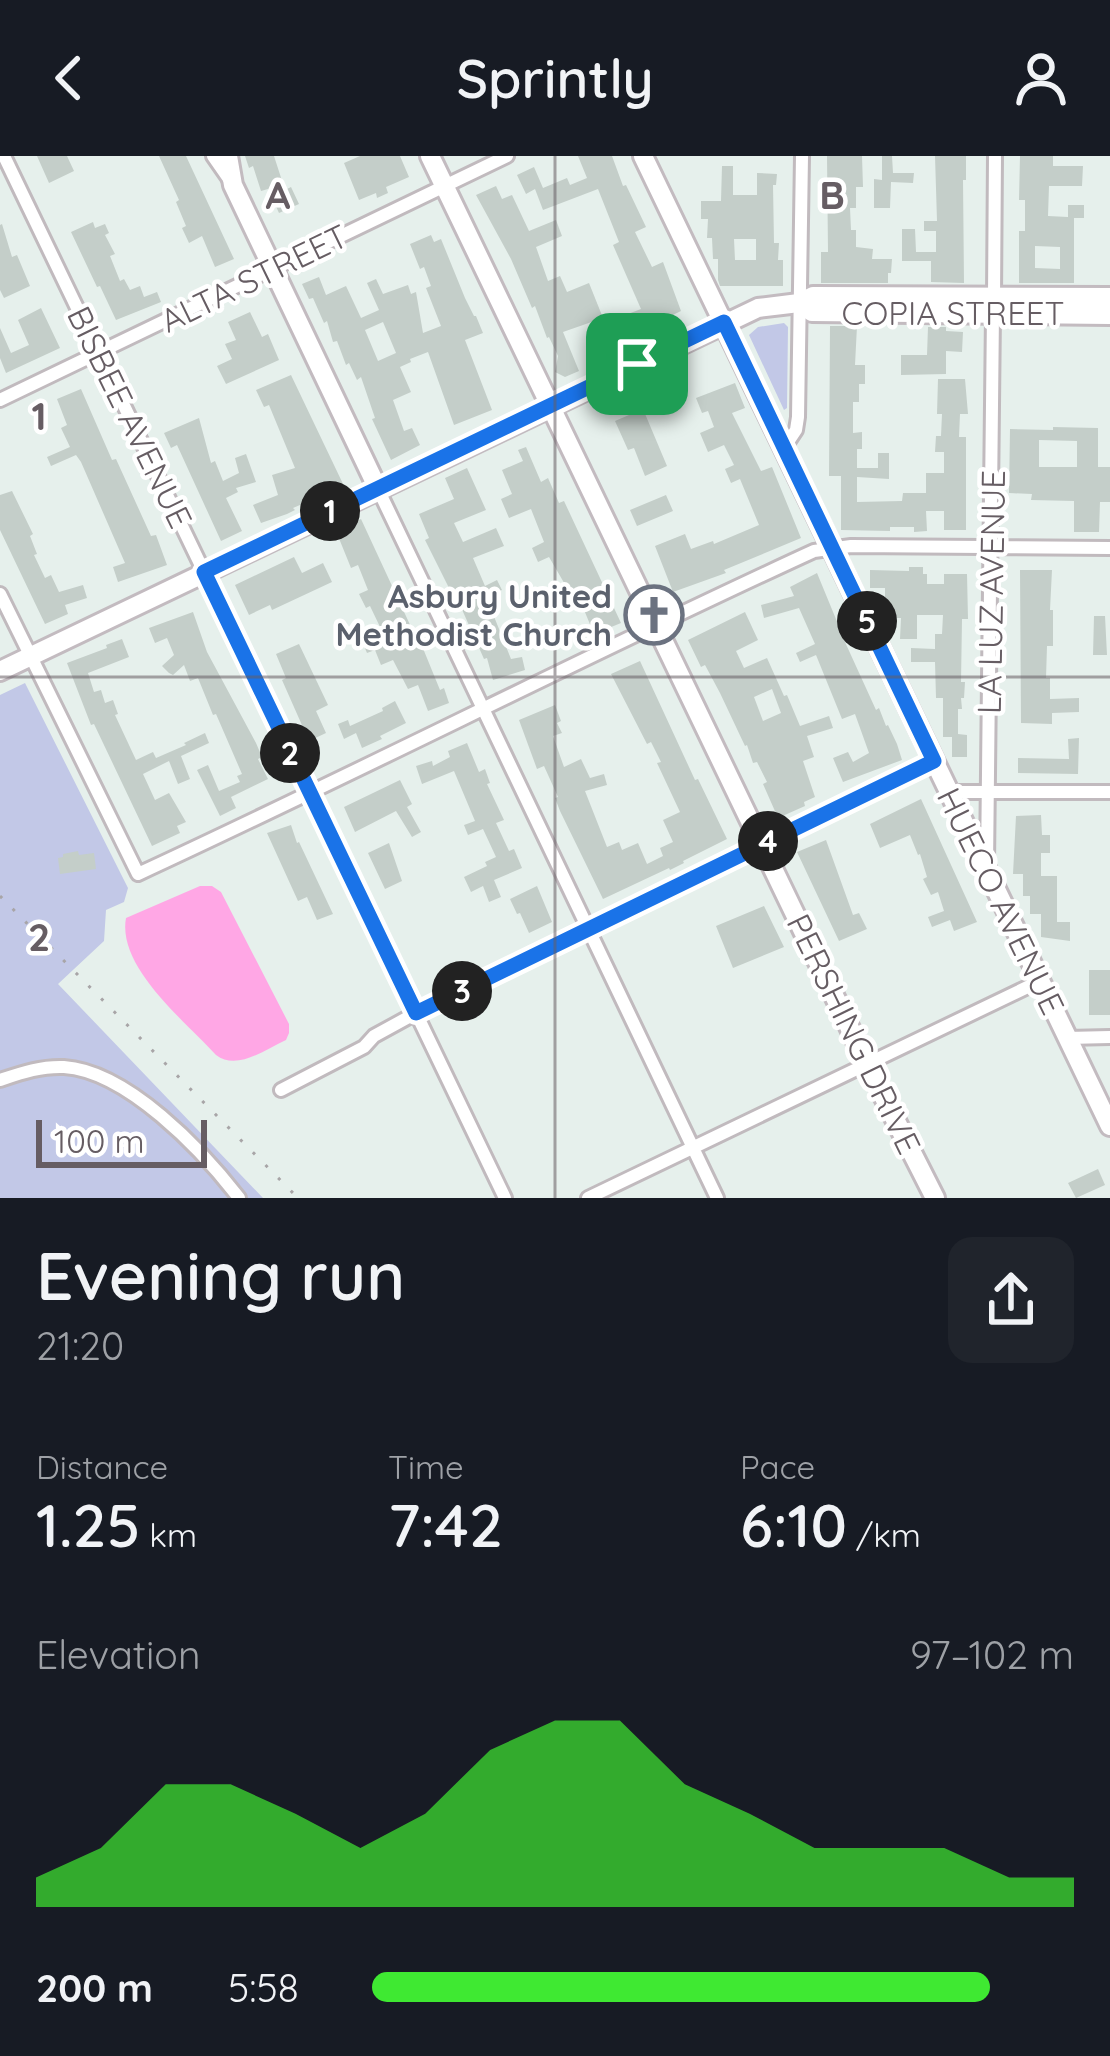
<!DOCTYPE html>
<meta charset="utf-8">
<style>
:root{--surface:#171b24;--page:#20242c;--text:#f1f3f6;--muted:#9ea1a6;--accent:#3fe932}
body{margin:0;font-family:Quicksand,sans-serif;background:var(--page);color:var(--text);height:100vh;display:flex;flex-direction:column;font-size:45px;white-space:nowrap}
*{box-sizing:border-box;margin:0}
p{font-size:39px;color:var(--muted)}
.icon{flex:none;width:66px;height:66px;fill:none;stroke:currentColor;stroke-width:2;stroke-linecap:round;stroke-linejoin:round}
.map{position:relative;height:1042px;overflow:hidden}
.drawer{display:flex;flex-direction:column;background:var(--surface);flex:1}
.drawer>*{flex:none}
.scale{position:absolute;left:36px;bottom:30px;width:171px;box-sizing:border-box;padding-left:12px;border:6px solid #665d63;border-top:0;font-size:33px;line-height:42px;white-space:nowrap;color:#665d63;-webkit-text-stroke:9px #fff;paint-order:stroke}
.pin{position:absolute;display:grid;place-items:center;width:102px;height:102px;color:#fff;margin:-51px;border-radius:24px;box-shadow:0 6px 18px #0006}
.km{position:absolute;width:60px;height:60px;margin:-30px;border-radius:50%;background:#222;color:#fff;font-size:33px;line-height:60px;text-align:center}
.round{display:grid;place-items:center;flex:none;width:126px;height:126px;border-radius:24px;background:var(--page)}
.head{display:flex;align-items:center;justify-content:space-between;height:204px;padding:0 36px}
h1{font-size:66px;font-weight:600;line-height:90px}
.metrics{display:grid;grid-template-columns:repeat(3,1fr);gap:18px;height:204px;padding:12px 36px}
.metrics div{display:grid;align-content:center}
.metrics b{font-size:60px;font-weight:600}
.metrics small{font-size:33px;font-weight:400}
.metrics p{font-size:33px}
.chart{height:336px;padding:24px 36px}
.chart p{display:flex;justify-content:space-between}
.chart svg{width:100%;height:216px;margin-top:12px;fill:var(--accent);opacity:.7}
ul{padding:0 36px;list-style:none;font-size:39px}
li{display:grid;grid-template-columns:192px 144px 1fr;align-items:center;height:90px}
li i{height:30px;border-radius:15px;background:var(--accent)}
header{display:flex;justify-content:space-between;align-items:center;height:156px;padding:0 36px;background:var(--surface);font-size:54px;font-weight:600}
.map>svg:first-child{display:block}
.green{fill:#c2c8e7}
.water{fill:#ffa7e5}
.building{fill:#c4cec9;fill-rule:evenodd}
.lines{fill:none;stroke-linecap:round;stroke-linejoin:round}
.street-casing{stroke:#c1babe;stroke-width:18}
.secondary-casing{stroke:#c3bbc0;stroke-width:24}
.street{stroke:#fff;stroke-width:12}
.secondary{stroke:#fff;stroke-width:18}
.rail{stroke:#a8a5a7;stroke-width:3;stroke-dasharray:3 15;stroke-linecap:butt}
.route-casing{stroke:#fff;stroke-width:24}
.route{stroke:#1a73e8;stroke-width:15}
.grid{fill:none;stroke:#665d63;stroke-width:3;stroke-opacity:0.55}
.labels{text-anchor:middle;stroke-width:9;stroke-linejoin:round;paint-order:stroke}
.street-label{font-size:33px;fill:#665d63;stroke:#fff}
.worship-label{font-size:33px;font-weight:bold;fill:#5b616d;stroke:#fff;text-anchor:end}
.grid-label{font-size:39px;text-anchor:middle;font-weight:bold;fill:#665d63;stroke:#fff;stroke-width:9;stroke-linejoin:round;paint-order:stroke}
</style>
<header><svg class="icon" aria-label="back" viewBox="0 0 24 24"><path d="M15 5l-7 7 7 7"/></svg>Sprintly<svg class="icon" aria-label="person" viewBox="0 0 24 24"><circle cx="12" cy="8" r="4"/><path d="M4 21q1-7 8-7t8 7"/></svg></header>
<div class="map">
<svg width="1110" height="1042" viewBox="0 0 1110 1042">
<rect width="100%" height="100%" fill="#e6f0ec"/>
<!-- green -->
<path class="green" d="M784,167L788,171L787,252L784,254L749,179L758,171Z
M25,527L128,732L124,746L106,754L104,785L58,828L263,1042H0V539Z"/>
<!-- water -->
<path class="water" d="M200,730H212L221,736L289,868V877L286,884C264,894 237,915 216,899C185,865 117,811 126,762Z"/>
<!-- building -->
<path class="building" d="M37,0H67L74,15L49,27Z
M159,0H186L234,103L215,111L202,80L189,87L182,72L186,70L176,46L179,44Z
M245,0H274L285,34L291,31L299,48L279,57L268,33L261,35L253,10L249,12Z
M360,0H400L409,21L386,31L388,37L377,42L376,37L359,44L344,7Z
M578,0H612L623,30L626,29L646,71L635,76L652,111L663,106L681,155L646,172L650,182L632,190L620,161L641,153L613,89L619,86L598,33L543,54L535,33L526,38L517,19L534,11L543,32L567,22L570,29L587,22Z
M827,0H862L863,31H856V52H850L851,74H856V91L873,93L872,103H892L891,117H888V127H821V96H828Z
M882,0H892L893,17H914L913,27L891,26L890,52H874V23L882,24Z
M935,0H966V24H963L964,127L931,126V105H902V73H915L916,96H936V75H924V65H937Z
M1020,0H1053V10H1083L1082,30H1049L1048,60L1068,61V49H1084V62H1074V127H1019V75H1025V44H1019ZM1035,90L1060,91V113L1035,112Z
M722,10H733V39H757V17L777,18L776,29H773L774,87H779L778,104H783V130H720L718,124V103H713L712,82H707L708,63H701V45H721ZM734,83H756V104H735Z
M496,30L502,43L512,39L529,75L556,64L562,80L536,91L548,125L560,120L567,136L589,127L603,162L563,176L579,215L565,221L555,216L558,200L549,181L547,182L535,150L532,152L511,103L476,39Z
M93,66L95,72L105,68L109,77L105,79L115,98L110,100L120,125L124,123L130,134L140,130L144,141L157,136L161,146L116,164L100,130L97,131L71,76Z
M2,68L12,101L17,99L30,130L4,142L0,134V69Z
M431,79L434,86L441,83L465,142L474,160H476L483,177L465,184L492,254L454,269L428,196L410,203L411,206L400,211L411,236L393,244L404,275L412,272L420,289L391,304L372,263L375,262L361,221L357,224L349,207L346,209L337,185L333,186L327,165L324,167L313,142L309,143L302,128L319,121L326,139L346,130L361,162L379,154L367,127L376,123L383,138L408,129L411,138L416,136L423,177L441,170L426,132L431,130L424,111L420,113L410,88ZM383,166L396,197L378,205L365,174Z
M41,152L60,192L6,217L0,202V172L11,197L29,189L18,164Z
M250,156L262,181L268,178L279,204L226,228L217,210L232,203L225,188L236,184L228,166Z
M830,170H857L855,209H865V228H859V246H853V277L862,276V293H857V312H878V297H889V323L857,321V346L902,345L903,337H926V317H944V296H935L936,280H941L942,258H937L938,223H965L968,258H960L959,281H966V374H944V355H926L927,375L914,376V371H890V375L841,374V320H829Z
M928,171H946V175L963,176L962,196L946,195V218L901,219V199H927Z
M668,217L677,248L660,253L651,223Z
M291,219L344,330L293,352L295,354L287,358L261,367L253,349L278,339L272,319L295,312L269,249L264,251L256,234Z
M735,227L745,252L732,257L761,315L772,311L801,382L724,414L726,417L673,436L655,390L685,378L691,393L713,385L714,388L759,369L740,323L731,327L725,313L734,309L724,289L708,296L700,277L714,271L708,255L702,257L696,242Z
M81,233L112,304L116,303L151,380L156,379L167,409L118,426L113,411L125,407L81,306L76,299L51,310L47,301L70,291L61,272L67,269L57,243Z
M643,253L667,310L645,320L634,292L628,294L615,265Z
M199,262L211,307L215,305L223,325L239,317L235,302L246,298L256,326L236,332L238,336L226,342L242,375L221,385L177,289L171,292L164,277Z
M1053,271L1098,272V311H1110V346H1100L1099,376H1074V345L1031,344L1032,338L1009,337L1010,273L1053,274ZM1039,284L1077,285V311H1039Z
M526,291L541,326L548,322L559,347L564,345L621,467L594,478L582,449L589,446L582,432L570,437L549,401L538,406L532,392L544,386L531,353L509,362L501,343L512,338L502,314L523,305L518,294Z
M467,312L486,354L454,367L463,386L496,372L504,390L473,402L485,430L497,424L502,434L492,438L497,450L491,453L511,503L522,501L525,514L493,524L487,502L484,503L452,431L449,432L425,384L429,382L419,358L454,343L445,322Z
M12,335L33,378L30,380L37,398L34,399L45,422L51,419L59,436L83,429L87,442L65,449L68,458L45,468L0,374V339Z
M666,339L673,355L637,370L630,354Z
M361,363L418,486L420,485L440,534L444,532L449,547L428,555L418,529L408,533L393,504L381,509L375,494L367,497L361,483L382,475L370,450L366,452L359,438L368,434L358,409L351,412L336,375Z
M294,401L302,417L323,407L332,426L272,454L270,449L249,459L235,429Z
M909,411H923V418H927V428H944V418H967L968,463H962L961,526H965L964,542H961L962,553H958V578L967,579V601H952V581H943V542H936L935,506H911V492L935,493V478H942L943,459H917V483H900L901,462H893L894,454L885,453V432H870V414L909,415Z
M1020,414H1052L1050,454H1053V490H1047L1046,522H1050V543L1079,542V556L1052,557V568L1021,567Z
M817,417L838,468L842,466L849,484L845,486L876,554L879,552L886,570L888,569L897,588L902,604L843,626L833,602L848,596L853,606L869,597L855,558L842,563L816,499L800,506L796,497L815,488L799,452L764,462L761,449L794,440L790,431Z
M193,456L207,496L256,587L262,601L258,603L268,623L231,641L236,652L220,660L197,614L208,609L219,635L240,626L237,620L242,618L216,558L213,559L198,522L190,525L184,509L173,519L169,517L162,510L174,499L167,482L155,487L149,472Z
M745,456L758,484L736,495L744,512L767,502L784,540L787,539L800,570L829,560L833,572L807,580L814,601L803,605L815,641L804,646L805,650L778,662L763,628L767,626L757,606L753,607L747,589L745,590L720,537L705,509L701,511L688,484ZM772,533L781,557L763,565L754,541Z
M1094,460H1105L1107,499H1093Z
M122,483L129,501L88,517L94,536L101,534L105,547L113,544L118,558L115,559L136,604L153,596L156,602L186,589L184,587L205,577L209,587L181,600L190,623L178,628L169,605L143,618L155,644L169,637L186,666L177,670L180,677L152,690L94,568L91,569L67,507L107,492L106,489Z
M299,488L328,549L316,555L326,577L309,585L282,524L286,522L276,498Z
M640,505L695,624L698,623L727,683L683,705L684,707L670,714L669,712L603,743L560,655L555,642L558,641L544,610L537,613L519,564L555,549L561,565L557,567L562,577L553,580L564,611L581,603L590,622L604,618L607,629L585,635L607,691L619,686L622,694L638,687L647,708L663,700L660,692L673,686L663,664L680,656L657,607L661,606L651,586L647,588L611,518Z
M395,545L406,567L380,580L382,583L362,592L356,577L344,583L338,568L348,564L350,570L383,555L382,552Z
M1079,582L1078,618L1018,617V602L1069,603L1068,583Z
M467,587L479,616L485,613L490,627L487,628L504,664L496,667L509,695L514,693L522,712L494,724L501,741L489,746L483,730L471,736L464,721L487,710L485,706L496,701L483,673L468,679L464,669L475,665L454,615L422,628L416,610L432,605L433,610L450,601L448,595Z
M400,624L412,648L407,651L421,676L412,681L396,655L355,676L344,651Z
M921,643L977,766L954,775L950,764L932,771L928,761L944,755L938,736L931,739L923,723L927,721L920,698L918,699L910,679L880,692L870,668Z
M1041,659L1042,679H1050V697H1041V720H1057V766H1070V785L1041,781V758H1030V740H1023V718H1013L1016,660Z
M291,669L297,687L299,686L333,758L317,764L307,741L298,745L267,677Z
M826,684L853,759L859,757L867,773L839,785L797,696Z
M389,687L402,725L385,733L368,697Z
M78,695L79,699L94,697L96,713L60,718L58,702L63,701V698Z
M537,730L552,766L529,777L520,757L517,758L510,743Z
M764,750L784,791L733,812L716,770Z
M1089,814H1110V859H1089Z
M1098,1013L1105,1029L1076,1042L1068,1027Z"/>
<g class="lines">
<defs>
<path id="street" d="M4,0L505,1042
M213,0L229,23
M994,141L995,0
M0,244L507,0
M784,292L796,274L798,261L802,0
M378,333L717,1042
M0,438L138,718C365,613 587,499 814,395L851,390L1110,392
M949,636H1110
M987,709L993,157
M1067,882L1110,881
M0,924C21,917 41,910 64,911C127,915 202,994 239,1042
M281,934L364,891L374,880L416,857L934,605
M588,1042L1040,825"/>
<path id="secondary" d="M228,0L233,29L378,333
M430,0L867,908L935,1042
M643,0L1110,970
M799,147L812,156L1110,159
M0,515L758,152L799,147L813,140L1110,141"/>
</defs>
<!-- street casing -->
<use href="#street" class="street-casing"/>
<!-- secondary casing -->
<use href="#secondary" class="secondary-casing"/>
<!-- street -->
<use href="#street" class="street"/>
<!-- secondary -->
<use href="#secondary" class="secondary"/>
<!-- rail -->
<path class="rail" d="M0,740L298,1042"/>
</g>
<g class="lines">
<defs>
<path id="route" d="M724,166L934,605L416,857L204,416Z"/>
</defs>
<!-- route casing -->
<use href="#route" class="route-casing"/>
<!-- route -->
<use href="#route" class="route"/>
</g>
<!-- grid -->
<path class="grid" d="M555,0V1042M0,521H1110"/>
<!-- icons -->
<defs>
<symbol id="church-ring" viewBox="-11 -11 22 22"><circle r="9.5" fill="#fff" stroke="#6b7280" stroke-width="1.5"/><path d="M-1.2-6h2.4v3.5h3.3v2.4h-3.3V6h-2.4V-.1h-3.3v-2.4h3.3Z" fill="#6b7280"/></symbol>
</defs>
<g fill-rule="evenodd">
<use href="#church-ring" x="621" y="426" width="66" height="66"/>
</g>
<g class="labels">
<!-- street labels -->
<g class="street-label">
<text transform="translate(254 122) rotate(-26)" y="12">ALTA STREET</text>
<text x="953" y="169">COPIA STREET</text>
<text transform="translate(130 261) rotate(64)" y="12">BISBEE AVENUE</text>
<text transform="translate(991 436) rotate(-89)" y="12">LA LUZ AVENUE</text>
<text transform="translate(1001 745) rotate(64)" y="12">HUECO AVENUE</text>
<text transform="translate(854 878) rotate(64)" y="12">PERSHING DRIVE</text>
</g>
<!-- worship labels -->
<g class="worship-label">
<text x="612" y="452">Asbury United<tspan x="612" dy="38">Methodist Church</tspan></text>
</g>
</g>
<g class="grid-label">
<text x="278" y="53">A</text>
<text x="832" y="53">B</text>
<text x="39" y="274">1</text>
<text x="39" y="795">2</text>
</g>
</svg>
<div class="scale">100 m</div>
<div class="pin" style="left:637px;top:208px;background:#1e9e55"><svg class="icon" aria-label="arrive" viewBox="0 0 24 24"><path d="M6 21V4h12l-3 4 3 4H6"/></svg></div>
<b class="km" style="left:330px;top:355px">1</b>
<b class="km" style="left:290px;top:597px">2</b>
<b class="km" style="left:462px;top:835px">3</b>
<b class="km" style="left:768px;top:685px">4</b>
<b class="km" style="left:867px;top:465px">5</b>
</div>
<section class="drawer">
<div class="head"><div><h1>Evening run</h1><p>21:20</p></div><a class="round"><svg class="icon" aria-label="share" viewBox="0 0 24 24"><path d="M12 15V3M7 8l5-5 5 5M5 13v7h14v-7"/></svg></a></div>
<div class="metrics">
<div><p>Distance</p><b>1.25<small> km</small></b></div>
<div><p>Time</p><b>7:42</b></div>
<div><p>Pace</p><b>6:10<small> /km</small></b></div>
</div>
<div class="chart"><p><span>Elevation</span>97–102 m</p>
<svg viewBox="0 0 160 44" preserveAspectRatio="none"><path d="M0 44V38L10 32L20 19L30 19L40 25L50 32L60 25L70 12L80 6L90 6L100 19L110 25L120 32L130 32L140 32L150 38L160 38V44z"/></svg>
</div>
<ul>
<li><b>200 m</b>5:58<i style="width:88%"></i></li>
</ul>
</section>
